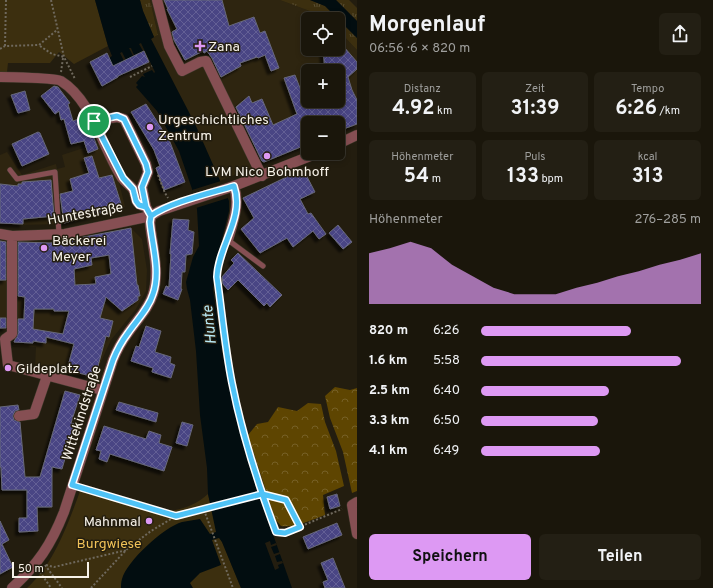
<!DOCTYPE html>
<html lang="de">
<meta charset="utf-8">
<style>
:root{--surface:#1a160b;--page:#231f14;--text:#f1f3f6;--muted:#9f9f9d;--line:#38352c;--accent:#dd99f3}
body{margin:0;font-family:Overpass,sans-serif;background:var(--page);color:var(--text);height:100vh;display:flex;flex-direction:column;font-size:15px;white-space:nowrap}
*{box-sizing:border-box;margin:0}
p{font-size:13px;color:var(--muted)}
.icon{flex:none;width:22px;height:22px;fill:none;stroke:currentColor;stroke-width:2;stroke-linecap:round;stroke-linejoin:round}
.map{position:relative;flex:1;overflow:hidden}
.panel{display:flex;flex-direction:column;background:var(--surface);width:356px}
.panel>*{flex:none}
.controls{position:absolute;left:301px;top:12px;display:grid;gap:8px}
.controls a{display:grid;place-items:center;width:44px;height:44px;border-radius:6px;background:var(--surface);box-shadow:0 2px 6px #0003,0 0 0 1px var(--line);font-size:20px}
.scale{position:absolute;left:12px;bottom:10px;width:77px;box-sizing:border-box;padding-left:4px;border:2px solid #f7f2e9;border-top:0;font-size:11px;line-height:14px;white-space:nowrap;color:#f7f2e9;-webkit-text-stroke:3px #231d0f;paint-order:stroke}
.pin{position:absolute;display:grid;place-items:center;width:34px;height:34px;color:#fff;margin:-17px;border:2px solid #fff;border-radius:50%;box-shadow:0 1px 4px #0007}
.round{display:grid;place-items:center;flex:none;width:42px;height:42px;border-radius:6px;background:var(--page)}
.overview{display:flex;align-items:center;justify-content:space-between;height:68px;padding:0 12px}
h1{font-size:22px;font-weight:700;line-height:30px}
.figures{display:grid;grid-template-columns:repeat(3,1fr);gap:6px;height:68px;padding:4px 12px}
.figures div{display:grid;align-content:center;border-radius:6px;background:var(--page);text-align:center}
.figures b{font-size:20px;font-weight:700}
.figures small{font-size:11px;font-weight:400}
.figures p{font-size:11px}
.chart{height:112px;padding:8px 12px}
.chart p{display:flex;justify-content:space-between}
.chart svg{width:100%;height:72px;margin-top:4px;fill:var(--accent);opacity:.7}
.button{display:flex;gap:8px;margin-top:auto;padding:8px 12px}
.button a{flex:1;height:46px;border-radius:6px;background:var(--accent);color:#111;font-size:16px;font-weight:700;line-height:46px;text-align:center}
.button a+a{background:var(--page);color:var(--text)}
ul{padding:0 12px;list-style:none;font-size:13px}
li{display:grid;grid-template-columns:64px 48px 1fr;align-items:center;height:30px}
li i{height:10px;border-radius:5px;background:var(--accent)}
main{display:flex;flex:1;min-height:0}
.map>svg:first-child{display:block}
.built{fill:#2e2510;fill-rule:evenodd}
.grass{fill:url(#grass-tufts)}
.forest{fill:url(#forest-crowns)}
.park{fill:#3c2f0f}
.water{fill:#020d10}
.pier{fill:#231d0f}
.building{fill:url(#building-cross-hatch);stroke:#676879;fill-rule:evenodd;filter:url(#shadow)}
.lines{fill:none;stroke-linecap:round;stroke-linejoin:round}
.service-casing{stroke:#3c3729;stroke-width:6}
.minor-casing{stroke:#3c3729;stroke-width:11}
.tertiary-casing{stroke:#3c3729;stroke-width:11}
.path{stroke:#6f695d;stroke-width:2;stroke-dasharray:2 2;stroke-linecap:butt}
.service{stroke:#864f53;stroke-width:5}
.minor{stroke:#864f53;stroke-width:10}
.tertiary{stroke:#864f53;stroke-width:10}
.route-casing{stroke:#fff;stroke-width:8}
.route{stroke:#4fc3f7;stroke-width:5}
.poi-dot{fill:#dd99f3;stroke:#231d0f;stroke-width:1.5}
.labels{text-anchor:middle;stroke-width:3;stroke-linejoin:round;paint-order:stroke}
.poi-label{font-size:14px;fill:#f7f2e9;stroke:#231d0f;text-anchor:start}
.street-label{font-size:14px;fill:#f7f2e9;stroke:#231d0f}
.park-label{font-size:14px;fill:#f0c258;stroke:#231d0f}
.water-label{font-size:15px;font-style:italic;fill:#b9eaf6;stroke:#231d0f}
</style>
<main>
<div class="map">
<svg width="357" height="588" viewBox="0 0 357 588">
<defs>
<pattern id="grass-tufts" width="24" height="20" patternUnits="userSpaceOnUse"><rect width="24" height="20" fill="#3c2f0f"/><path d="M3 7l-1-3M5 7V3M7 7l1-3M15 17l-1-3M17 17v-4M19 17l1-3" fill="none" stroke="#594e32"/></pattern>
<pattern id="forest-crowns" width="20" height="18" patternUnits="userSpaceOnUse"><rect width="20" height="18" fill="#5e4501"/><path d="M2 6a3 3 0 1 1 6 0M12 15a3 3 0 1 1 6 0" fill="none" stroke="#766026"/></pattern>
<pattern id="building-cross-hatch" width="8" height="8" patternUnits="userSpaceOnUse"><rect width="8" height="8" fill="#484484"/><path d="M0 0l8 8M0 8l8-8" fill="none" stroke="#635f95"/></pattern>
<filter id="shadow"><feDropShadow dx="-3.5" dy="3.5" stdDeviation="1" flood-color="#0009"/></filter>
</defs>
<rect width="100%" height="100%" fill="#231d0f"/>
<!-- built -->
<path class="built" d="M150,0H280L318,14L326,19H308V49H338V30L357,50V125L338,132V123H308V144L220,181L195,124L151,39L158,35ZM308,71H338V101H308Z
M99,143L119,182L125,207L64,224L13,225L0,224V155L7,152L22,175L56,164L57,169L65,167L62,155Z
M131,228L142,239L147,270L146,291L136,309L111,340L93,379L35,367L36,347L13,346L12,338L7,328L0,329V240L50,242Z"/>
<!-- grass -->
<path class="grass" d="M140,0H150L158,35L154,37L143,11Z
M280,0H310L325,6L357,38V50L338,30V19H326L318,14Z
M336,0H349L357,8V21Z"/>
<!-- forest -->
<path class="forest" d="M335,387L350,390L357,388V491L352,493L343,452L330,418L325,396Z
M308,403L321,404L325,422L336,451L344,486L323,495L325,515C311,520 296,528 281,526L275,519L248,435L257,424L268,422L278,407L297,411Z"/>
<!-- park -->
<path class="park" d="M0,0H95L108,46L74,64L59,52L50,63H8L7,72H0Z
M82,486L164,511C180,511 196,505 208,494L217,532L222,542L241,588H27C55,563 69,521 82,486Z"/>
<!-- water -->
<path class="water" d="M95,0H140L143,11L154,37L151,39L195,124L229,201V211L214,271L213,289L222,352L243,440L258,492L292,588H241L222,542L219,538L212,540L221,565L200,573L190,583L193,588H121C121,585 121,582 122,579C127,561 164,527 182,522C188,521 194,520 200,519L210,534L216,532L208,494L207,468L200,415L196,351L190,300L187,289L186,282L193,257L199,246L197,209L192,189L179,151L157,111L136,87L138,85L136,83L142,76L145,77L143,74L152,70L154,73L155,72L141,43L139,44L143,51L134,55L131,48H129L133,56L126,60L122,52L120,53L124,61L113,66L109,58L112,56L108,46Z
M310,0H336L357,21V38L325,6Z"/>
<!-- pier -->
<path class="pier" d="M221,181L228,198L196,208L192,190Z
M270,541L271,545L276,543L277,545L271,547L274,554L280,552V554L275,556L277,562L282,561L283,563L278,565L279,568L275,570L265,543Z"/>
<!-- building -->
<path class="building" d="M164,0H222L229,26L254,17L260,33L265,31L279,68L271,71L265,55L258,58L257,57L240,63L241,66L221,77L212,58L207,51L204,53L203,51L185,60L174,40L172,32L177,29L167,9H168Z
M338,40L357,62V69L348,77L352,90L357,100V124L338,131V123H308V144L264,162L262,161L236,107L249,96L252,103L262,99L273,125L297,114L284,78L295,75L305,101H338V71H325L323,49H338Z
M144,51L149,62L118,76V77L102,86L90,62L107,53L113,66Z
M54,86L58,87L70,103L68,104L73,121L84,117L94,138L98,149L88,153L84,141L71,144L64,119L61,120L59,111L55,114L41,96Z
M25,91L30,110L18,113L11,95Z
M146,104L170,142L185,182L164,190L156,168L160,166L154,150L131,112Z
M38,132L40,133L49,154L22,166L12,144Z
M92,156L99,178L112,175L122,207L64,223L60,194L73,191L70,179L89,173L84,158Z
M303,169L315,192L300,199L308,214L311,213L326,234L319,239L313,231L293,247L287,238L260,253L241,229L254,218L243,198Z
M51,180L54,216L23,219V224L0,223V184L18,186V184H22V182Z
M173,219L189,220L188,230L194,232L192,254L186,255L185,272H182L181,289H182L178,300L163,294L166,286L169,287L171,254H170Z
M338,225L352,242L343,249L329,233Z
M131,228L137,285H138L140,296H138V300L122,311L106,297L100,318L113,321L109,337L106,336L97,370L87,375L67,370L74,344L46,337V343L33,341V343L14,342L18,334V319H24L25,297L18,296V242L50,243L63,241ZM109,255L111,274L95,277L96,284L75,285L74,269L92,265L91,258ZM34,309H54V311H69L63,334L33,329Z
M0,241L6,242V280H0Z
M238,253L282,295L270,307L267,303L264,306L238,280L228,290L223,284L222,277L234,263L231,260Z
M0,318H6V328H0Z
M146,326L161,331L155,352L171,357L170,363L175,365L171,378L152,372L153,368L131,361L136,346L139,347Z
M65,391L80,395L71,423L75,424L62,469L52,467V507H37L38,531L19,532V518H27V490H2L1,467H0V407L18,405L19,410L15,411L13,416L14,420L20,422L25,477H40Z
M119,402L158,413L156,422L116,410Z
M182,422L193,425L187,446L176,443Z
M104,426L146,439L149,431L161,435L159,443L172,447L164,471L110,454L107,462L99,459L101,451L96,450Z
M337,494L340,506L330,509L327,497Z
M0,521L9,540L2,544L13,567L0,574Z
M337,523L342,535L308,549L303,537Z
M333,558L345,588H325L323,582L328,580L321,563Z"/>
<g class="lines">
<defs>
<path id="service" d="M10,170L17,179L55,172L59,234
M228,240L263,266"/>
<path id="minor" d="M157,0L169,46L182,71L200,62L206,61L253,158L262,176
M0,77C9,77 56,78 61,81C92,100 103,149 122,178C125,182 130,185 133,189C138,198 132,203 146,207
M0,234L12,236L65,234L151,216L146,207L142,187L148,172L146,164L124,119L117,117L94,121
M228,240C233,222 240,205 234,186
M5,339L8,365L102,390
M5,339L12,334V236
M19,416L34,414L47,376
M357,502L352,505L357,534"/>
<path id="tertiary" d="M338,144L357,135
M12,588C38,564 51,545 64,512L113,360C117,350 122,341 128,333C137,320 149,308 153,294C160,271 152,245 150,223L151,216L159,211L234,186L318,153"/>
</defs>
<!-- service casing -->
<use href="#service" class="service-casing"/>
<!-- minor casing -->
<use href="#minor" class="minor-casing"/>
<!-- tertiary casing -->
<use href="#tertiary" class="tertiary-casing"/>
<!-- path -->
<path class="path" d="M51,0L64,57L75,79
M5,46L6,0
M40,46L52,54L64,57
M0,49L5,46L39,45L57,30
M61,72L63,58
M130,77L152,66
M158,175L165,193L168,198
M225,248L217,267V277C222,313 225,348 232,383C242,434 258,484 276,532L285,533L342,509
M81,488L176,516
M204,510L233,588
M45,565L62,588
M46,565L54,567L127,550
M40,572L51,588
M91,588L127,549L151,531L176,516L262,494L286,500L301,527"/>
<!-- service -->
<use href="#service" class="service"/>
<!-- minor -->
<use href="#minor" class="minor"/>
<!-- tertiary -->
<use href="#tertiary" class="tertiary"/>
</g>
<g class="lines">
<defs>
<path id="route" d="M94,121L123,178L133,189L136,201L139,205L146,207L151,216L150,222C152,245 161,271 153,294C149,308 137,320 128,333C122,341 117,350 113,360L72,485L176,516L262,494L286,500L300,527L285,533L276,532C258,484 242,434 232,383C225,348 222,313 217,277C218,246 245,218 234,186C211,193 170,202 151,216L146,207L142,187L148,172L146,164L124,119L117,116L94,121"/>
</defs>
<!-- route casing -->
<use href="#route" class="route-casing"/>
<!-- route -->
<use href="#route" class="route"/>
</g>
<!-- markers -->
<g class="poi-dot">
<path d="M198 40h4v4h4v4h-4v4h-4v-4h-4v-4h4z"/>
<circle cx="150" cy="127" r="4"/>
<circle cx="267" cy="156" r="4"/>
<circle cx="44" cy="248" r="4"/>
<circle cx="8" cy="368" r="4"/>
<circle cx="149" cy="521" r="4"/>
</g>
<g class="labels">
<!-- poi labels -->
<g class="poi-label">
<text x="208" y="51">Zana</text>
<text x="158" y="124">Urgeschichtliches<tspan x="158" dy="16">Zentrum</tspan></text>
<text x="267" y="176" text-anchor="middle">LVM Nico Bohmhoff</text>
<text x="52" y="245">Bäckerei<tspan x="52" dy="16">Meyer</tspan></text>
<text x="16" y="373">Gildeplatz</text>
<text x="141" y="526" text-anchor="end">Mahnmal</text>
</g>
<!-- street labels -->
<g class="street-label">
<text transform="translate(85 213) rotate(-10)" y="5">Huntestraße</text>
<text transform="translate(81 413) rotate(-72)" y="5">Wittekindstraße</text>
</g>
<!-- park labels -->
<g class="park-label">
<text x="109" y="548">Burgwiese</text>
</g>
<!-- water labels -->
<g class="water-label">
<text transform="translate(209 325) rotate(-96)" y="5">Hunte</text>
</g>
</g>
</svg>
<div class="controls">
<a><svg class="icon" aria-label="locate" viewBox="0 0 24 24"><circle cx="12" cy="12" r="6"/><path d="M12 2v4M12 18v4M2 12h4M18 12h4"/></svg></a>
<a>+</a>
<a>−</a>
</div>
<div class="scale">50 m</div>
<div class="pin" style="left:94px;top:121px;background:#1e9e55"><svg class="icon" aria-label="arrive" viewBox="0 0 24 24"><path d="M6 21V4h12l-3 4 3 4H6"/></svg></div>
</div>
<section class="panel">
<div class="overview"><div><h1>Morgenlauf</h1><p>06:56 · 6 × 820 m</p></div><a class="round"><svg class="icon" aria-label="share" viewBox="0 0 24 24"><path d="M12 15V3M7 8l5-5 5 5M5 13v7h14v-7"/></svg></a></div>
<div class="figures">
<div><p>Distanz</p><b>4.92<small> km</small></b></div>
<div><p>Zeit</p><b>31:39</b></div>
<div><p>Tempo</p><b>6:26<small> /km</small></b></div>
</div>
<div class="figures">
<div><p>Höhenmeter</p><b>54<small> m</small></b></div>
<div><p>Puls</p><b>133<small> bpm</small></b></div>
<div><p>kcal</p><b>313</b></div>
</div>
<div class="chart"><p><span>Höhenmeter</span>276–285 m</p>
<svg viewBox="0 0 160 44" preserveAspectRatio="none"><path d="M0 44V13L10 10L20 6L30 10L40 20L50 27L60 34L70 38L80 38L90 38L100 34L110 31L120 27L130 24L140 20L150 17L160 13V44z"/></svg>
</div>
<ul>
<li><b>820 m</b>6:26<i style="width:68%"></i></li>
<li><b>1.6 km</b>5:58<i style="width:91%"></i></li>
<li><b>2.5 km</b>6:40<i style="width:58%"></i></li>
<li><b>3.3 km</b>6:50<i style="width:53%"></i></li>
<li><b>4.1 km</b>6:49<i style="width:54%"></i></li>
</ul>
<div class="button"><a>Speichern</a><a>Teilen</a></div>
</section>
</main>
